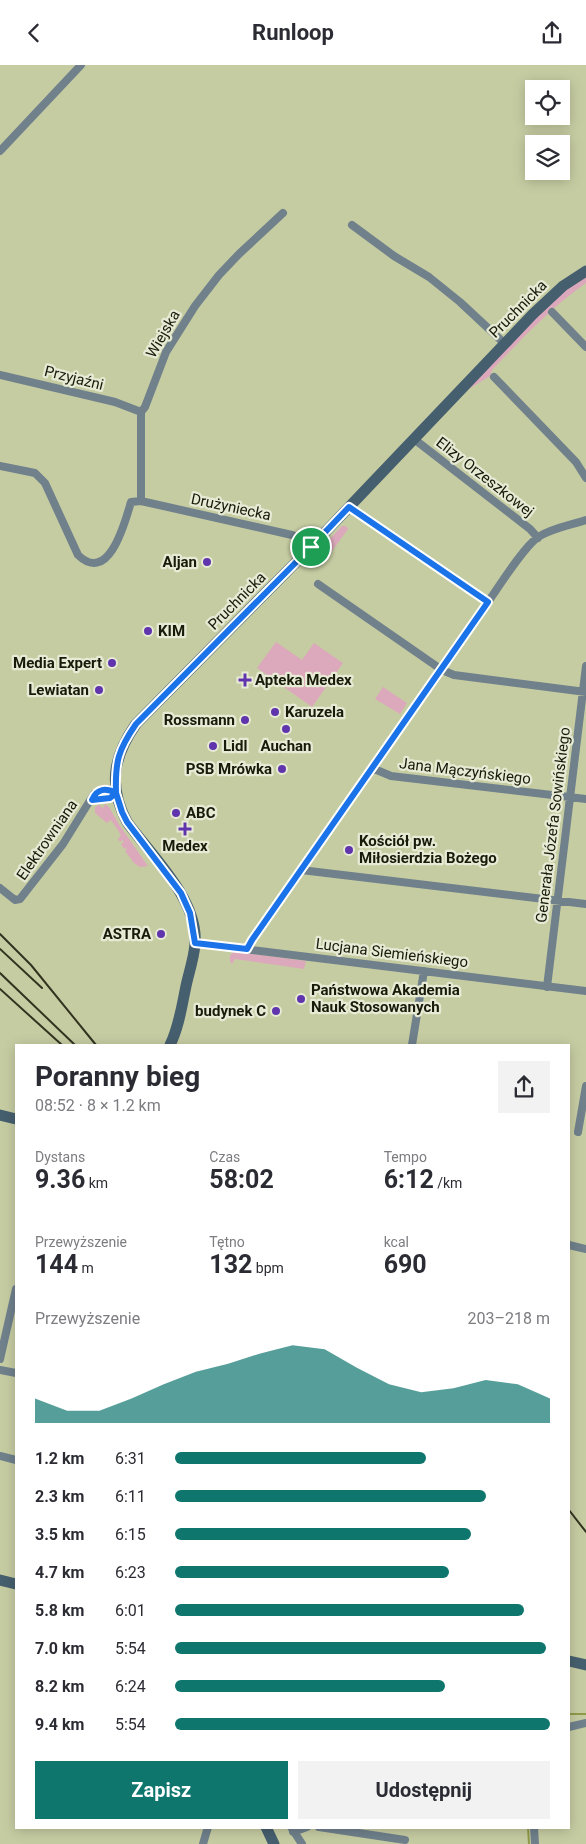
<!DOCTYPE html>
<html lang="pl">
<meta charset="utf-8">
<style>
:root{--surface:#fff;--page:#f2f2f3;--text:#2b2b33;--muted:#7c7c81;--accent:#0f766e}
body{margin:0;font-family:Roboto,sans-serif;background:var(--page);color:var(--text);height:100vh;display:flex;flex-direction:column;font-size:19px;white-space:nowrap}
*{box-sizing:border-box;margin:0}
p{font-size:16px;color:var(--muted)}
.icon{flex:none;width:28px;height:28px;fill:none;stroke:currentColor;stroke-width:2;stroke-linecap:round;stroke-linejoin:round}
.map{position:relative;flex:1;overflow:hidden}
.sheet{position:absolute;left:15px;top:979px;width:555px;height:785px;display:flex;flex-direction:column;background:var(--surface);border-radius:0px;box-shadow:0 2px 12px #0003}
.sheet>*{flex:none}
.fabs{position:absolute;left:525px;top:15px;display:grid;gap:10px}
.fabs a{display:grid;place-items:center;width:45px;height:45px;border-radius:0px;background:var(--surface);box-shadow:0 2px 12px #0003;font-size:25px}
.pin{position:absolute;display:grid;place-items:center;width:42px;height:42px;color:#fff;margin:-21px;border:2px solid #fff;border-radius:50%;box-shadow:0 1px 5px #0007}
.round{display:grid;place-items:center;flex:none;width:52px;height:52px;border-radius:0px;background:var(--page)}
.overview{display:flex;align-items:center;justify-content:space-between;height:85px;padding:0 20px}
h1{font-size:28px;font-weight:700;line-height:38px}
.metrics{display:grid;grid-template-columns:repeat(3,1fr);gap:8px;height:85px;padding:5px 20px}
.metrics div{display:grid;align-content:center}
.metrics b{font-size:25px;font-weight:700}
.metrics small{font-size:14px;font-weight:400}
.metrics p{font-size:14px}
.chart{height:140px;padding:10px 20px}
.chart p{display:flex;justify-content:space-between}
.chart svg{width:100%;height:90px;margin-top:5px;fill:var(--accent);opacity:.7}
.button{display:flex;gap:10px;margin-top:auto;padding:10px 20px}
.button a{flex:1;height:58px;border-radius:0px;background:var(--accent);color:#fff;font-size:20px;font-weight:700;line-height:58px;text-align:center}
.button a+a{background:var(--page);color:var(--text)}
ul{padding:0 20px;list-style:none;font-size:16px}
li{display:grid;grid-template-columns:80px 60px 1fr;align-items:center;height:38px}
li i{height:12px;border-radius:6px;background:var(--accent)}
header{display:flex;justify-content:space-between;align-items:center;height:65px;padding:0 20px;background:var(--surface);font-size:22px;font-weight:700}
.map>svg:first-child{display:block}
.green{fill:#dca8bb}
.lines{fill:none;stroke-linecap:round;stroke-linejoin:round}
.stream{stroke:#919a49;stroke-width:2}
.street{stroke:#70818c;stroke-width:8}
.secondary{stroke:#465f6e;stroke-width:11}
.rail{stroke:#323420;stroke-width:2}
.route-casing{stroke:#fff;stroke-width:10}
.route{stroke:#1a73e8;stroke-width:6}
.poi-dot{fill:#6034ac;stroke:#e7ebd5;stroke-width:2}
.labels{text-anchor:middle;stroke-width:4.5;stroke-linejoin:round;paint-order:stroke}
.street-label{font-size:15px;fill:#181a0a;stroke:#e7ebd5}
.poi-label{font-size:15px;font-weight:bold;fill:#181a0a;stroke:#e7ebd5;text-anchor:end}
</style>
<header><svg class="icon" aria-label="back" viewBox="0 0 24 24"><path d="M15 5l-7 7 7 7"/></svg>Runloop<svg class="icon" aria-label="share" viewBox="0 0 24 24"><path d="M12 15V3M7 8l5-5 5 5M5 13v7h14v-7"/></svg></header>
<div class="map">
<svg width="586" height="1779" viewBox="0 0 586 1779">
<rect width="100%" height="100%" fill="#c6cca2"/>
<!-- green -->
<path class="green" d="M586,210V218C550,243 522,274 492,305L490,311L469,324L546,240Z
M342,461H346L348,464L329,490L320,484Z
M276,577L302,595L314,578L343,598L312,642L257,603Z
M383,622L407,638L400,649L375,634Z
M100,739V741L103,743L105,739L109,742L120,761L148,801L140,802L134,798L125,786L127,784L126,783L124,784L121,779L124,777L122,775L120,777L118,774L121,770L111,755L107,758L95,748V742Z
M236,887L306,896L304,904L235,894L232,899C229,896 229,891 232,888Z"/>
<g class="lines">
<!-- stream -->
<path class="stream" d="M569,1649H586
M528,1762L529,1779"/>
<!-- street -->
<path class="street" d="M0,86L81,0
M352,160L394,191L429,212L460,237L504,278
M552,247L586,282
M0,310L115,337L141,347
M494,312L576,397L586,413
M414,374L530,464L538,473
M0,401L35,408L45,418L78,490C109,520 125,457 131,437L141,436L292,470L301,474L311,482
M141,436V347L145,342L166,287L195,241L219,210L239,189L283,148
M349,442L488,537
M318,519L442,605L454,610L586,627
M372,703L391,711L586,734
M301,805L586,839
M0,823L15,835L20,834L63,779L94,729L103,724H109L117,729L110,733L92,735
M195,878L586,926
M247,884L252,875L488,537C500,520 523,483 538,472C552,463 571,460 586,455
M547,922L586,601
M412,980L424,906
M578,1067L586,1021
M569,1180L586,1184
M0,1294L16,1224
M0,1305L16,1308
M0,1391L16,1395
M569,1662L586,1658
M291,1762L302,1779
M319,1762L405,1775
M534,1762L535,1779
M293,1767L307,1762
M203,1779L208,1762"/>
<!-- secondary -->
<path class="secondary" d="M170,980C179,962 182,940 186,921C189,907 194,893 195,879C199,835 151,790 127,757C108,721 113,692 136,659L311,482L533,249L563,221L586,206
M0,1050L16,1054
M0,1515L16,1519
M569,1596L586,1600
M266,1762L274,1779"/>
<!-- rail -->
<path class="rail" d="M0,869L31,900L96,980
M0,884L42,923
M0,908L75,980
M0,924L62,980
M569,1445L586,1467"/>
</g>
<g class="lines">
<defs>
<path id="route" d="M311,482L136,659C118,685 115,697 116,728L110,733L92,735C97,723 106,723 116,728L122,747L127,757L181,828L190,848L195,878L247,884L252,875L488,537L349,442L311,482"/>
</defs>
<!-- route casing -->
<use href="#route" class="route-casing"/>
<!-- route -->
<use href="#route" class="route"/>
</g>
<!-- markers -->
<g class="poi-dot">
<circle cx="207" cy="497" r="5"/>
<circle cx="148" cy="566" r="5"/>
<circle cx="112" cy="598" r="5"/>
<path d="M242.5 607.5h5v5h5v5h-5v5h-5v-5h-5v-5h5z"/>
<circle cx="99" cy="625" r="5"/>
<circle cx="275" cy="647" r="5"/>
<circle cx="245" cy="655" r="5"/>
<circle cx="286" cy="664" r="5"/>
<circle cx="213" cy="681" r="5"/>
<circle cx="282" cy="704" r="5"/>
<circle cx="176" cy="748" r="5"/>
<path d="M182.5 756.5h5v5h5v5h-5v5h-5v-5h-5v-5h5z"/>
<circle cx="349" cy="785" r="5"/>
<circle cx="161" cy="869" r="5"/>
<circle cx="301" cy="934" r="5"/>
<circle cx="276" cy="946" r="5"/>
</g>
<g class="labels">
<!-- street labels -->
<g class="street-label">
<text transform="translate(518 244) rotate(-45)" y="5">Pruchnicka</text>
<text transform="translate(163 269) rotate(-60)" y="5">Wiejska</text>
<text transform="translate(74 313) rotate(14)" y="5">Przyjaźni</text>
<text transform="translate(485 412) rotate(38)" y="5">Elizy Orzeszkowej</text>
<text transform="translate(231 442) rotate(12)" y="5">Drużyniecka</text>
<text transform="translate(237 536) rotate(-45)" y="5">Pruchnicka</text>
<text transform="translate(465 706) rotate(7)" y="5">Jana Mączyńskiego</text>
<text transform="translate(553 760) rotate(-83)" y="5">Generała Józefa Sowińskiego</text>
<text transform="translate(47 775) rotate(-55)" y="5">Elektrowniana</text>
<text transform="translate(392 888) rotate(7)" y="5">Lucjana Siemieńskiego</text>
</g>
<!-- poi labels -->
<g class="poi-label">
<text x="197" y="502">Aljan</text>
<text x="158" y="571" text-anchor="start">KIM</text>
<text x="102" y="603">Media Expert</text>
<text x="255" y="620" text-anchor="start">Apteka Medex</text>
<text x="89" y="630">Lewiatan</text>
<text x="285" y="652" text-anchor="start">Karuzela</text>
<text x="235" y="660">Rossmann</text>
<text x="223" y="686" text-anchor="start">Lidl</text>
<text x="286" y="686" text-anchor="middle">Auchan</text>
<text x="272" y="709">PSB Mrówka</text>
<text x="186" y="753" text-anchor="start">ABC</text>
<text x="359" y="781" text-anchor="start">Kościół pw.<tspan x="359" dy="17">Miłosierdzia Bożego</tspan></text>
<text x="185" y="786" text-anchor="middle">Medex</text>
<text x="151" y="874">ASTRA</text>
<text x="311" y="930" text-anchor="start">Państwowa Akademia<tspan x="311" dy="17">Nauk Stosowanych</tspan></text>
<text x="266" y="951">budynek C</text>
</g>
</g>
</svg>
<div class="fabs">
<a><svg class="icon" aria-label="locate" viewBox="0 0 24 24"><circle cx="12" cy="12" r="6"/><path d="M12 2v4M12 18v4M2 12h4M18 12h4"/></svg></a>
<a><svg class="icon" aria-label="layers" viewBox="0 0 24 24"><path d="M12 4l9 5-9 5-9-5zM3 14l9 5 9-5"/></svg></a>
</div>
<div class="pin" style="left:311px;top:482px;background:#1e9e55"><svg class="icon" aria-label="arrive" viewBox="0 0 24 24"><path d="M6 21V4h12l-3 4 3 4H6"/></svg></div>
<section class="sheet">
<div class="overview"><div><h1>Poranny bieg</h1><p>08:52 · 8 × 1.2 km</p></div><a class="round"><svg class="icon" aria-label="share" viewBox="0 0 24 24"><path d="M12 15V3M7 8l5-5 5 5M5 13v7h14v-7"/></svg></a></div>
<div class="metrics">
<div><p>Dystans</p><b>9.36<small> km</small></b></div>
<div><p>Czas</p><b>58:02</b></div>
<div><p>Tempo</p><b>6:12<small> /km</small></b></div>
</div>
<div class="metrics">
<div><p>Przewyższenie</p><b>144<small> m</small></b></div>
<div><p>Tętno</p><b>132<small> bpm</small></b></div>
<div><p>kcal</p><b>690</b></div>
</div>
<div class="chart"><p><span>Przewyższenie</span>203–218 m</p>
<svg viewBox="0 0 160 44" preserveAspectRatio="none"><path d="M0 44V32L10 38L20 38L30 32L40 25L50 19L60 15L70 10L80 6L90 8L100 17L110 25L120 29L130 27L140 23L150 25L160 32V44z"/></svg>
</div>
<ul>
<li><b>1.2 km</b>6:31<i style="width:67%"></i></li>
<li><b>2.3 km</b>6:11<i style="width:83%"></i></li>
<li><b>3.5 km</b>6:15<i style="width:79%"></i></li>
<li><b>4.7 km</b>6:23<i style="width:73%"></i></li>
<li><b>5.8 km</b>6:01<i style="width:93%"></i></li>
<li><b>7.0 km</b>5:54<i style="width:99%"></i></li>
<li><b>8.2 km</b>6:24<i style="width:72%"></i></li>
<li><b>9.4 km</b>5:54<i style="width:100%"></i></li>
</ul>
<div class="button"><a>Zapisz</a><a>Udostępnij</a></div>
</section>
</div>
